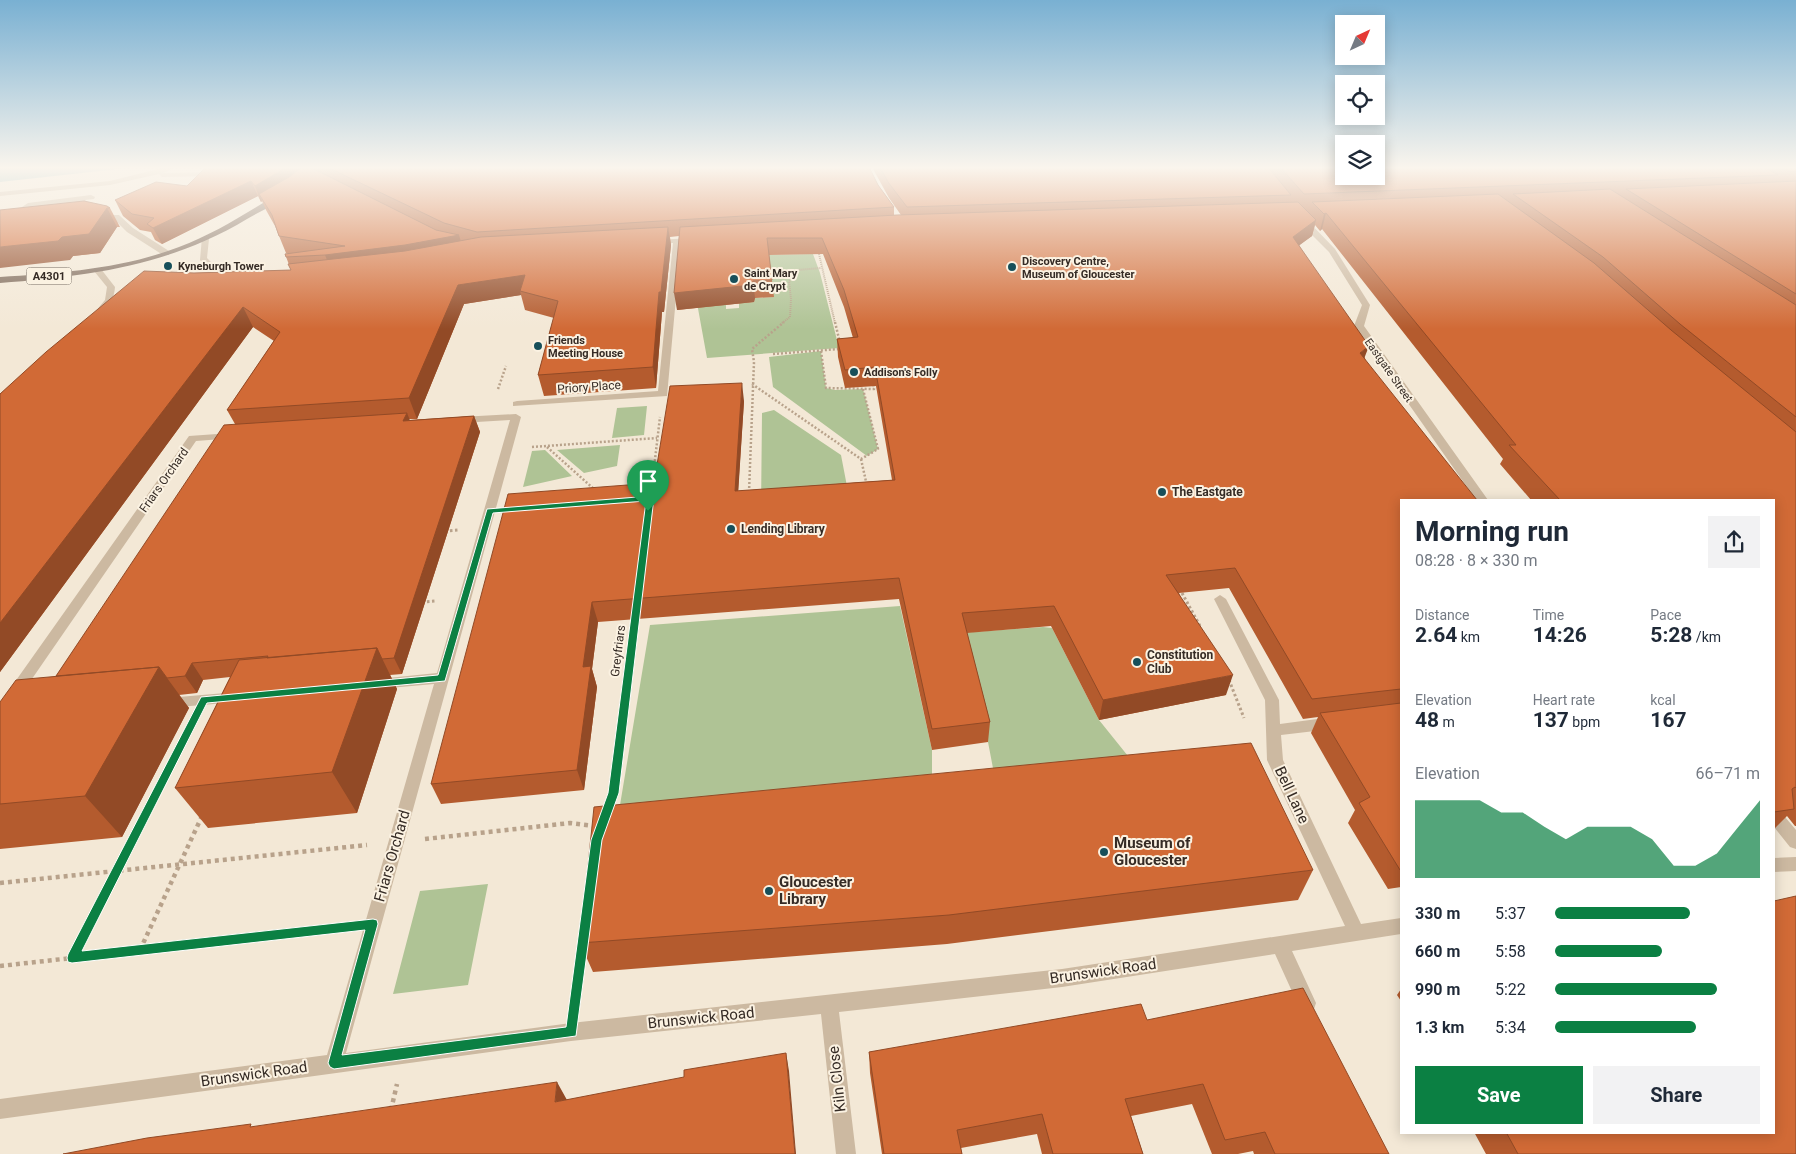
<!DOCTYPE html>
<meta charset="utf-8">
<style>
:root{--surface:#fff;--page:#f2f2f3;--text:#1f2937;--muted:#747a83;--accent:#0b8043}
body{margin:0;font-family:Roboto,sans-serif;background:var(--page);color:var(--text);height:100vh;display:flex;flex-direction:column;font-size:19px;white-space:nowrap}
*{box-sizing:border-box;margin:0}
p{font-size:16px;color:var(--muted)}
.icon{flex:none;width:28px;height:28px;fill:none;stroke:currentColor;stroke-width:2;stroke-linecap:round;stroke-linejoin:round}
.map{position:relative;flex:1;overflow:hidden}
.side{position:absolute;left:1400px;top:499px;width:375px;height:635px;display:flex;flex-direction:column;background:var(--surface);border-radius:0px;box-shadow:0 2px 12px #0003}
.side>*{flex:none}
.needle{width:32px;rotate:44deg}
.tools{position:absolute;left:1335px;top:15px;display:grid;gap:10px}
.tools a{display:grid;place-items:center;width:50px;height:50px;border-radius:0px;background:var(--surface);box-shadow:0 2px 12px #0003;font-size:25px}
.pin{position:absolute;display:grid;place-items:center;width:42px;height:42px;color:#fff;margin:-51px -21px;border-radius:50% 50% 50% 0;rotate:-45deg;box-shadow:0 0 5px #0007}
.pin .icon{rotate:45deg}
.round{display:grid;place-items:center;flex:none;width:52px;height:52px;border-radius:0px;background:var(--page)}
.summary{display:flex;align-items:center;justify-content:space-between;height:85px;padding:0 15px}
h1{font-size:28px;font-weight:700;line-height:38px}
.stats{display:grid;grid-template-columns:repeat(3,1fr);gap:8px;height:85px;padding:5px 15px}
.stats div{display:grid;align-content:center}
.stats b{font-size:21px;font-weight:700}
.stats small{font-size:14px;font-weight:400}
.stats p{font-size:14px}
.chart{height:140px;padding:10px 15px}
.chart p{display:flex;justify-content:space-between}
.chart svg{width:100%;height:90px;margin-top:5px;fill:var(--accent);opacity:.7}
.primary-button{display:flex;gap:10px;margin-top:auto;padding:10px 15px}
.primary-button a{flex:1;height:58px;border-radius:0px;background:var(--accent);color:#fff;font-size:20px;font-weight:700;line-height:58px;text-align:center}
.primary-button a+a{background:var(--page);color:var(--text)}
ul{padding:0 15px;list-style:none;font-size:16px}
li{display:grid;grid-template-columns:80px 60px 1fr;align-items:center;height:38px}
li i{height:12px;border-radius:6px;background:var(--accent)}
.map>svg:first-child{display:block}
.green{fill:#afc395}
.water{fill:#73aab2}
.lines{fill:none;stroke-linecap:round;stroke-linejoin:round}
.path-far3{stroke:#b8a28b;stroke-width:2;stroke-dasharray:1 1;stroke-linecap:butt}
.path-far2{stroke:#b8a28b;stroke-width:2.5;stroke-dasharray:2 2;stroke-linecap:butt}
.path-far1{stroke:#b8a28b;stroke-width:3;stroke-dasharray:2.5 2.5;stroke-linecap:butt}
.path{stroke:#b8a28b;stroke-width:4.5;stroke-dasharray:4 4;stroke-linecap:butt}
.minor{fill:#ccb9a1;fill-rule:evenodd}
.major{fill:#796454;fill-rule:evenodd}
.wall{fill:#b45b2e}
.shaded-wall{fill:#924a26}
.building{fill:#d16a36;stroke:#924a26}
.route{fill:#0b8043;stroke:#fff;fill-rule:evenodd}
.poi-dot{fill:#174f5a;stroke:#fbf2e2;stroke-width:2}
.labels{text-anchor:middle;stroke-width:4;stroke-linejoin:round;paint-order:stroke}
.far-poi-label{font-size:11px;font-weight:bold;fill:#352b25;stroke:#fbf2e2;text-anchor:start}
.shield{fill:#fbf2e2;stroke:#70675e;stroke-width:1}
.shield-label{font-size:11px;font-weight:bold;fill:#352b25}
.far-street-label{font-size:11px;fill:#352b25;stroke:#fbf2e2}
.street-label{font-size:12px;fill:#352b25;stroke:#fbf2e2}
.poi-label{font-size:12px;font-weight:bold;fill:#352b25;stroke:#fbf2e2;text-anchor:start}
.near-street-label{font-size:15px;fill:#352b25;stroke:#fbf2e2}
.near-poi-label{font-size:15px;font-weight:bold;fill:#352b25;stroke:#fbf2e2;text-anchor:start}
</style>
<div class="map">
<svg width="1796" height="1154" viewBox="0 0 1796 1154">
<rect width="100%" height="100%" fill="#f3e8d6"/>
<!-- green -->
<path class="green" d="M813,254L820,273L839,348L707,358L697,303L726,304V309L739,308V303L754,302L755,298L773,297L764,255Z
M821,351L826,388L835,390L863,389L878,449L867,456L773,387L769,357Z
M647,406L644,435L612,438L617,408Z
M774,410L841,455L850,502L761,509L762,413Z
M620,445L617,466L584,473L557,450Z
M545,450L572,476L523,487L532,451Z
M900,606L932,750V794L618,817L650,625Z
M1043,627L1052,628L1099,720L1132,761L996,784L988,742L960,633Z
M488,884L468,985L393,994L420,891Z"/>
<!-- water -->
<path class="water" d="M0,167H136L0,182Z"/>
<g class="lines">
<!-- path-far3 -->
<path class="path-far3" d="M819,254L835,323
M782,323L790,317L791,299L789,282L797,270L821,268"/>
<!-- path-far2 -->
<path class="path-far2" d="M835,322L840,343
M821,351L826,388L872,389H874L873,383
M773,354L839,349
M752,384L861,459L878,449L863,389
M498,389L506,366
M532,447L657,438
M547,447L595,490
M861,459L867,486
M652,485L660,417
M749,492L754,362L752,349L784,322"/>
<!-- path-far1 -->
<path class="path-far1" d="M445,531L459,530
M1182,593L1200,626
M422,602L436,601
M1229,680L1244,718
M154,799L190,727
M612,799L635,616"/>
<!-- path -->
<path class="path" d="M608,809L612,797
M425,839L570,823L595,826
M0,883L367,845
M140,950L202,816
M73,957L154,797
M0,966L342,928
M575,1004L583,945
M391,1110L397,1084"/>
<!-- minor -->
<path class="minor" d="M166,167H177L163,173L214,172L217,174L214,176L162,177L159,174L110,185L0,196V192L110,181Z
M91,195L95,197L94,199L85,200L102,216L113,218V215H119L133,228L169,251V255H163L127,232L118,223L97,220L80,203L74,205L63,221L52,222L48,220L58,206L26,209L22,207L28,203Z
M1299,218H1305L1335,249L1370,305L1364,326L1488,500H1476L1354,326L1362,305L1329,252L1299,222Z
M202,237L209,239L207,258L219,270L235,274V278L213,274L200,260Z
M694,238H697V242L681,243L667,396L513,406V402L517,401L658,391L673,243L654,244L650,242L654,240Z
M95,269H101L115,287C114,298 110,310 99,315L95,312L105,300L107,287L94,271Z
M516,414L521,417L346,1053L571,1023L1062,969L1345,926L1267,760L1265,700L1214,599L1220,595L1226,599L1279,700L1280,724L1332,717L1337,719L1339,723L1337,727L1332,729L1281,735L1283,760L1361,924L1401,918V934L1292,951L1316,1003L1314,1009L1307,1012L1300,1009L1275,954L1062,987L839,1012L856,1154H836L821,1014L571,1041L0,1119V1099L327,1055L434,684L378,689L373,688L371,684L373,680L378,679L437,673L510,420L460,423L455,420L460,417Z
M231,433L236,436L235,438L196,441L5,718L0,720V703L189,436Z
M237,692L242,693L244,697L242,701L237,702L167,708L162,707L160,703L162,699L167,698Z
M1774,809L1780,811L1796,830V849L1790,847L1774,827Z
M1796,857V871L1774,872V858Z"/>
<!-- major -->
<path class="major" d="M276,195L283,197C273,206 259,212 247,219C169,266 89,276 0,283V277C60,273 122,269 179,247C214,234 245,214 276,195Z"/>
</g>
<!-- wall -->
<path class="wall" d="M206,167H311L315,170L314,167H869L878,185L894,207V215H901L889,198L872,167H1796V826H1795L1787,816L1774,829V500H1531L1500,464L1503,459L1322,229L1320,231L1315,225L1312,236L1299,245L1365,358L1401,500V887L1388,889L1348,823L1355,810L1311,733L1318,717L1303,719L1229,588L1179,593L1226,695L1099,720L1051,626L967,633L990,722L988,742L932,750L899,599L598,622L592,669L597,687L584,790L441,804L431,784L654,483L744,401L738,491L892,480L876,386L845,388L838,357L837,339L853,338L844,307L823,254L769,255L774,297L755,298L754,302L677,310L679,236L670,237L671,245L664,312H662L656,388L544,396L538,375L554,318L525,310L521,295L464,304L417,419H409V420L474,416L480,432L402,674L390,675L397,689L357,813L208,828L175,788L230,677L203,680L197,693L179,695L189,708L122,837L0,849V702L56,676L235,424L227,410L274,341L253,327L0,672V394L194,273L291,270L285,254L290,253H286L275,226L266,210L262,201L261,202L258,196L162,244L155,240L151,232L140,230L123,216L115,200L187,186Z
M84,201L110,208L120,227H117L100,253L73,256L70,260Z
M1313,870L1298,900L947,944L593,972L580,943Z
M1401,989V1001L1397,995Z
M1147,1020L1389,1154H1254L1253,1151L1238,1154H1212L1192,1104L1131,1116L1143,1154H1042L1037,1134L961,1148L962,1154H882L870,1073L869,1052Z
M1474,1132H1774L1796,1154H1486Z"/>
<!-- shaded-wall -->
<path class="shaded-wall" d="M287,167H311L293,182L259,194L262,201L261,202L255,186Z
M251,181L258,196L162,244L153,228Z
M107,208L117,227L100,253L73,256L70,260L0,268V247L62,237Z
M1326,213L1322,229L1320,231L1324,214Z
M1316,220L1312,236L1289,253L1293,237Z
M668,227L671,245L664,312H662L656,388L653,367L659,292Z
M459,235L464,252L332,272L325,255Z
M525,275L520,291L521,295L464,304L417,419L409,398L458,285Z
M753,281L755,298L754,302L677,310L674,293Z
M243,307L253,327L0,672V623Z
M1369,346L1362,364L1360,353Z
M742,383L744,401L737,511L735,491Z
M407,413L413,428L403,421Z
M474,416L480,432L402,674L394,658Z
M592,602L598,622L592,669L597,687L584,790L577,770L583,667Z
M377,648L397,689L357,813L332,772Z
M192,663L203,680L197,693L185,676Z
M159,667L189,708L122,837L85,796Z
M1233,675L1226,695L1099,720L1103,700Z
M786,1053L789,1071L796,1154H795Z
M557,1082L567,1100L555,1102Z"/>
<!-- building -->
<path class="building" d="M206,167H287L255,186L251,181L153,228L147,224L154,218L132,214L115,200L156,182L187,186Z
M302,167H310L436,230L459,235L405,245L325,255L286,257L285,254L345,246L279,236L272,215L259,194L289,177Z
M327,167H869L878,185L894,207L477,232L444,223Z
M880,167H1268L1291,195L907,207L888,182Z
M1280,167H1344V176H1376V167H1764L1778,175L1304,194Z
M1782,167H1796V172L1789,171Z
M1796,181V294L1626,189Z
M1610,189L1796,305V417L1680,324L1603,257L1513,194Z
M1498,194L1594,263L1671,330L1796,432V788L1795,787L1792,789L1794,809L1774,812V500H1560L1509,445H1516L1326,213L1324,214L1312,202Z
M84,201L107,206L110,208H107L89,234L62,237L58,241L0,247V210Z
M1298,202L1316,220L1293,237L1369,346L1360,353L1477,500H1401V689L1312,699L1235,568L1166,575L1233,675L1103,700L1054,606L962,613L990,722L932,729L899,578L592,602L583,667L591,666L577,770L431,784L508,494L654,483L670,386L742,383L735,491L895,480L875,367L845,370L837,339L858,337L844,290L822,238H767L772,280L753,281L752,285L674,293L680,227L897,215Z
M668,227L661,292H659L653,367L538,375L558,301L520,291L525,275L458,285L409,398L227,410L280,332L243,307L0,623V394L46,352L144,271L194,273L291,270L288,264L405,251L481,237Z
M407,413L403,421L474,416L394,658L382,659L377,648L267,658L268,656L192,663L185,676L167,678L159,667L56,676L224,425Z
M377,648L332,772L175,788L239,660Z
M159,667L85,796L0,804V702L16,680Z
M1401,703V869L1400,870L1359,803L1370,797L1320,713Z
M1251,743L1313,870L949,915L580,943L594,807Z
M1796,896V1154H1518L1506,1132H1774V901Z
M1303,988L1389,1154H1275L1265,1132L1225,1140L1203,1084L1125,1099L1143,1154H1053L1042,1114L957,1130L962,1154H884L869,1052L1141,1004L1147,1020Z
M786,1053L795,1154H63L147,1138L251,1124L250,1127L557,1082L555,1102L684,1077V1070Z"/>
<!-- sky -->
<linearGradient id="sky" x2="0" y2="1"><stop stop-color="#79b0d2"/><stop offset="0.51" stop-color="#faf5ed"/><stop offset="1" stop-color="#faf5ed" stop-opacity="0"/></linearGradient>
<rect width="1796" height="329" fill="url(#sky)"/>
<!-- route -->
<path class="route" d="M650,496L654,498L619,793L602,840L576,1036L334,1069L330,1067L328,1063L365,930L72,963L68,962L67,958L68,954L201,697L438,675L487,509ZM646,501L608,793L591,840L566,1027L342,1055L378,924L377,920L373,919L82,951L207,703L445,681L493,513Z"/>
<!-- markers -->
<g class="poi-dot">
<circle cx="168" cy="266" r="5"/>
<circle cx="1012" cy="267" r="5"/>
<circle cx="734" cy="279" r="5"/>
<circle cx="538" cy="346" r="5"/>
<circle cx="854" cy="372" r="5"/>
<circle cx="1162" cy="492" r="5"/>
<circle cx="731" cy="529" r="5"/>
<circle cx="1137" cy="662" r="5"/>
<circle cx="1104" cy="852" r="5"/>
<circle cx="769" cy="891" r="5"/>
</g>
<g class="labels">
<!-- far-poi labels -->
<g class="far-poi-label">
<text x="1022" y="265">Discovery Centre,<tspan x="1022" dy="13">Museum of Gloucester</tspan></text>
<text x="178" y="270">Kyneburgh Tower</text>
<text x="744" y="277">Saint Mary<tspan x="744" dy="13">de Crypt</tspan></text>
<text x="548" y="344">Friends<tspan x="548" dy="13">Meeting House</tspan></text>
<text x="864" y="376">Addison's Folly</text>
</g>
<!-- shield labels -->
<rect class="shield" x="26.5" y="267.5" width="45" height="17" rx="4"/>
<g class="shield-label">
<text x="49" y="280">A4301</text>
</g>
<!-- far-street labels -->
<g class="far-street-label">
<text transform="translate(1389 370) rotate(55)" y="4">Eastgate Street</text>
</g>
<!-- street labels -->
<g class="street-label">
<text transform="translate(589 387) rotate(-4)" y="4">Priory Place</text>
<text transform="translate(164 480) rotate(-55)" y="4">Friars Orchard</text>
<text transform="translate(618 651) rotate(-83)" y="4">Greyfriars</text>
</g>
<!-- poi labels -->
<g class="poi-label">
<text x="1172" y="496">The Eastgate</text>
<text x="741" y="533">Lending Library</text>
<text x="1147" y="659">Constitution<tspan x="1147" dy="14">Club</tspan></text>
</g>
<!-- near-street labels -->
<g class="near-street-label">
<text transform="translate(1292 795) rotate(65)" y="5">Bell Lane</text>
<text transform="translate(392 856) rotate(-74)" y="5">Friars Orchard</text>
<text transform="translate(1103 971) rotate(-8)" y="5">Brunswick Road</text>
<text transform="translate(701 1018) rotate(-6)" y="5">Brunswick Road</text>
<text transform="translate(254 1074) rotate(-8)" y="5">Brunswick Road</text>
<text transform="translate(837 1079) rotate(-96)" y="5">Kiln Close</text>
</g>
<!-- near-poi labels -->
<g class="near-poi-label">
<text x="1114" y="848">Museum of<tspan x="1114" dy="17">Gloucester</tspan></text>
<text x="779" y="887">Gloucester<tspan x="779" dy="17">Library</tspan></text>
</g>
</g>
</svg>
<div class="tools">
<a><svg class="needle" viewBox="-14 -14 28 28"><path d="M0-13l5 13h-10z" fill="#e53935"/><path d="M0 13l5-13h-10z" fill="#747a83"/></svg></a>
<a><svg class="icon" aria-label="locate" viewBox="0 0 24 24"><circle cx="12" cy="12" r="6"/><path d="M12 2v4M12 18v4M2 12h4M18 12h4"/></svg></a>
<a><svg class="icon" aria-label="layers" viewBox="0 0 24 24"><path d="M12 4l9 5-9 5-9-5zM3 14l9 5 9-5"/></svg></a>
</div>
<div class="pin" style="left:648px;top:511px;background:#1e9e55"><svg class="icon" aria-label="arrive" viewBox="0 0 24 24"><path d="M6 21V4h12l-3 4 3 4H6"/></svg></div>
<section class="side">
<div class="summary"><div><h1>Morning run</h1><p>08:28 · 8 × 330 m</p></div><a class="round"><svg class="icon" aria-label="share" viewBox="0 0 24 24"><path d="M12 15V3M7 8l5-5 5 5M5 13v7h14v-7"/></svg></a></div>
<div class="stats">
<div><p>Distance</p><b>2.64<small> km</small></b></div>
<div><p>Time</p><b>14:26</b></div>
<div><p>Pace</p><b>5:28<small> /km</small></b></div>
</div>
<div class="stats">
<div><p>Elevation</p><b>48<small> m</small></b></div>
<div><p>Heart rate</p><b>137<small> bpm</small></b></div>
<div><p>kcal</p><b>167</b></div>
</div>
<div class="chart"><p><span>Elevation</span>66–71 m</p>
<svg viewBox="0 0 160 44" preserveAspectRatio="none"><path d="M0 44V6L10 6L20 6L30 6L40 12L50 12L60 19L70 25L80 19L90 19L100 19L110 25L120 38L130 38L140 32L150 19L160 6V44z"/></svg>
</div>
<ul>
<li><b>330 m</b>5:37<i style="width:66%"></i></li>
<li><b>660 m</b>5:58<i style="width:52%"></i></li>
<li><b>990 m</b>5:22<i style="width:79%"></i></li>
<li><b>1.3 km</b>5:34<i style="width:69%"></i></li>
</ul>
<div class="primary-button"><a>Save</a><a>Share</a></div>
</section>
</div>
